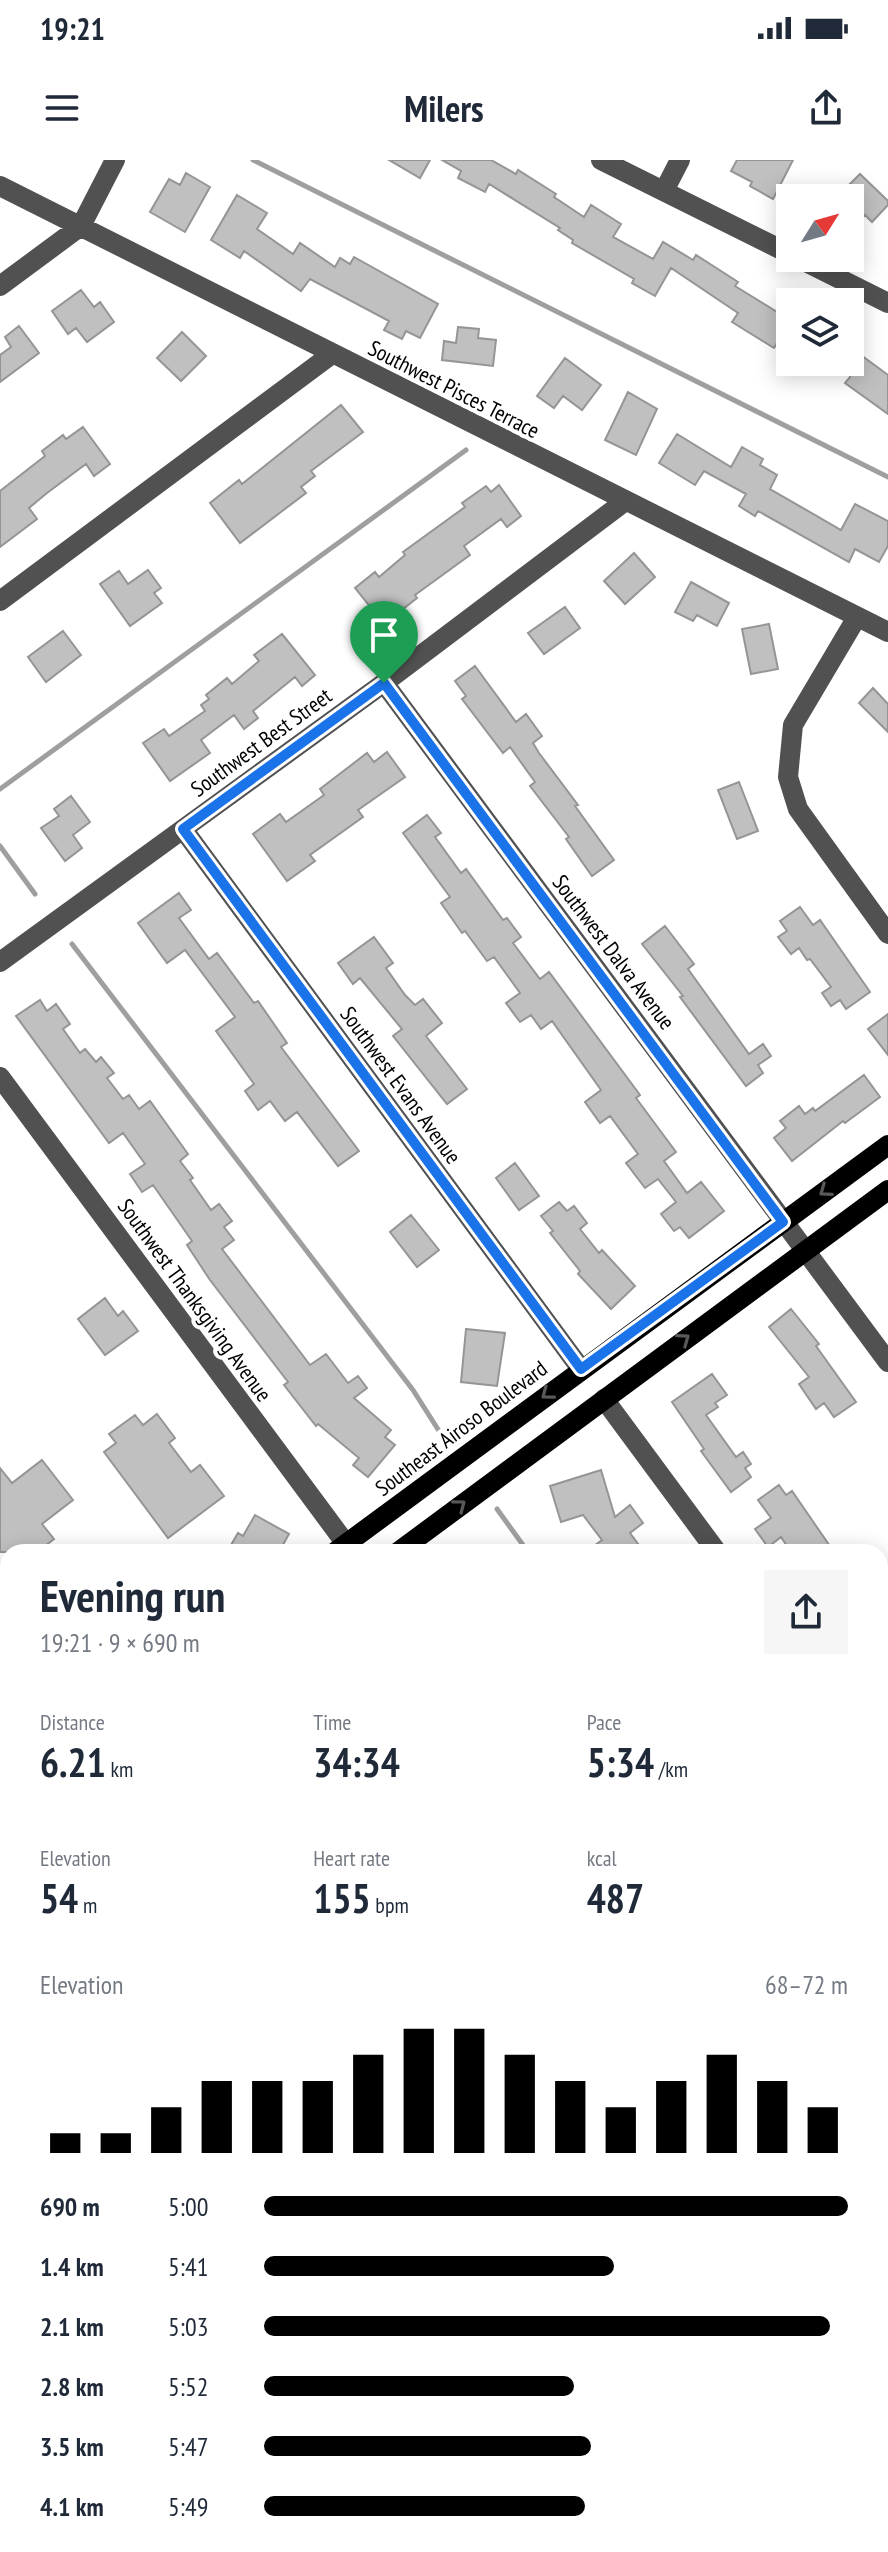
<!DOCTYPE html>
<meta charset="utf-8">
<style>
:root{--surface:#fff;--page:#f6f6f7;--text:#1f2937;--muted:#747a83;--accent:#000}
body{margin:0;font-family:"PT Sans Narrow",sans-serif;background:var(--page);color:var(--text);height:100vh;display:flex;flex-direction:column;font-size:30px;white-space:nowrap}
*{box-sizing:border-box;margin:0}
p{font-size:26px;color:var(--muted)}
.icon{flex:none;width:44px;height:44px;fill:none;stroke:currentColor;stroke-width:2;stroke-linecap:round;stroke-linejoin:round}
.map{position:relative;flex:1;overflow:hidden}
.details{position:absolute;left:0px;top:1384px;width:888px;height:1008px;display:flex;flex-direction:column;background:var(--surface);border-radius:24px 24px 0 0;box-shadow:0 4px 20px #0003}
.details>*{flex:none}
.needle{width:52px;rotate:53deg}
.fabs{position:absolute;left:776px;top:24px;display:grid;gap:16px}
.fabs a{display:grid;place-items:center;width:88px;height:88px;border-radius:0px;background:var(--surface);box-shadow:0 4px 20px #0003;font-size:40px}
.pin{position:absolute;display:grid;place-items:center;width:68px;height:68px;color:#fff;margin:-82px -34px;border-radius:50% 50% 50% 0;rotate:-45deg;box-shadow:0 0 8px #0007}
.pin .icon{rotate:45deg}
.round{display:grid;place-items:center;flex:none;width:84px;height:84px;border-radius:0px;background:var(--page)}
.summary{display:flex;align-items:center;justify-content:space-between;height:136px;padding:0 40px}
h1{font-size:44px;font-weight:600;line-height:60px}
.figures{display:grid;grid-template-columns:repeat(3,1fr);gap:12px;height:136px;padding:8px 40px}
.figures div{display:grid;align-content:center}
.figures b{font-size:40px;font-weight:600}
.figures small{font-size:22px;font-weight:400}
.figures p{font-size:22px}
.chart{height:224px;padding:16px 40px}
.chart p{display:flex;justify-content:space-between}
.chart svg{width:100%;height:144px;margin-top:8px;stroke:var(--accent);stroke-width:6}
ul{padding:0 40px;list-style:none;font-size:26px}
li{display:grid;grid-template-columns:128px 96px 1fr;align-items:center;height:60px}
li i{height:20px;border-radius:10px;background:var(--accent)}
.status{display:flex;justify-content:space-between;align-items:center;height:56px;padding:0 40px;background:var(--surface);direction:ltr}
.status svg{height:22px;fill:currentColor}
header{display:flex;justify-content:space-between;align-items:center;height:104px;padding:0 40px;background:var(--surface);font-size:36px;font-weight:600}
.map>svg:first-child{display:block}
.water{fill:#9f9f9f}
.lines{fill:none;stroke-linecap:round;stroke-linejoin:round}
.stream{stroke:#9f9f9f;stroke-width:5}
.building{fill:#c0c0c0;stroke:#959595;stroke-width:2}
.minor{stroke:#515151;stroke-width:20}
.major{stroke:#000;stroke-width:20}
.oneway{stroke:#595959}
.route-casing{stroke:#fff;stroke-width:16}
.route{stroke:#1a73e8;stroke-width:10}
.labels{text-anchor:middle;stroke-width:8;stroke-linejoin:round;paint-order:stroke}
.street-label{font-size:22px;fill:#000;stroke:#fff}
</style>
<div class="status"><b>19:21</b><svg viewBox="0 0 49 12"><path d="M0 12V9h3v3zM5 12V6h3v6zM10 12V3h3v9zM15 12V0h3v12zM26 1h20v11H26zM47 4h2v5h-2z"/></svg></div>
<header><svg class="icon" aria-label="menu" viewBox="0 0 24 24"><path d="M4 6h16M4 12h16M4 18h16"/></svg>Milers<svg class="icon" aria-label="share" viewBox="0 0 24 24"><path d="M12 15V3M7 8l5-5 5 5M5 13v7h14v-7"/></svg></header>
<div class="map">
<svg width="888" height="2392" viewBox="0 0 888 2392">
<rect width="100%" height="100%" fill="#fff"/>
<!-- water -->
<path class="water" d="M8,1940V2136L0,2140V1943Z"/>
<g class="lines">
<!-- stream -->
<path class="stream" d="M253,0L888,317
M0,629L466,290
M0,686L35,734
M72,784L413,1230L446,1282
M497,1349L528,1392
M880,1871L888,1882"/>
</g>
<!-- building -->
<path class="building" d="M389,0H430L420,18Z
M442,0H491L516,14L518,10L556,34L554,37L584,57L591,45L621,64L613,77L653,99L663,82L693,100L696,95L738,122L735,126L790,160V163L774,188L732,162L738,153L671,108L655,136L632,123L634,119L572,83L573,80L558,70L560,68L489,24L485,32L458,18L461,11Z
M737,0H793L773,39L750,26L752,22L731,11Z
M186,13L210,27L185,72L150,52L169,19L180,25Z
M860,14L888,41V45L872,62L865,55L850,71V38H836Z
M237,35L267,53L257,69L293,94L300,83L335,107L340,98L350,104L354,97L438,144L420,178L406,171L402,179L384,170L389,161L310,119L301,131L244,91L240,98L211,80Z
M81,130L94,147L100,142L114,162L87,182L76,168L68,174L52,151Z
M19,166L39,193L0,222V195L11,187L5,177Z
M458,167L479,169L478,178L496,180L493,206L442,200L444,181L456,183Z
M182,172L206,196L181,221L157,198Z
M850,187L888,215V254L845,223L850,217Z
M565,198L601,225L582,250L563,236L554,248L537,236Z
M628,232L657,249L636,295L605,280Z
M341,245L363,272L311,311L315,316L301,327L306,333L240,383L210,343L239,320L242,324Z
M83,267L110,304L94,316L86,304L47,333L29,348L37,359L0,387V331L45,296L42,291L63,275L66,279Z
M677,274L731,307L742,287L763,299L760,305L777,315L770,329L841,370L855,344L888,361V386L879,402L855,389L849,402L758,351L755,356L739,346L746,334L704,311L695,325L659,303Z
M499,325L521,356L507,367L501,359L464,386L470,395L415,435L417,438L384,464L355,428L375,412L379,417L405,395L403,392L465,347L462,343L486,326L491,332Z
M634,393L655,417L625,444L604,421Z
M148,410L161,428L154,433L162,443L130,466L100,424L119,411L128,424Z
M691,422L729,443L717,466L697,455L693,461L675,452Z
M565,447L580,468L544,494L528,473Z
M769,464L778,509L751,514L742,469Z
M63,471L81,495L46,522L28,497Z
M282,474L315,515L302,526L295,517L253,551L258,558L244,569L234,555L201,580L210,593L170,621L143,583L164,569L169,576L205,551L201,545L209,539L206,535L227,518L232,524L259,501L254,495Z
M475,506L516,562L526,554L542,576L533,583L539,593L578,645L575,646L614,700L592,716L566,679L569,677L530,626L535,622L510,587L503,593L462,539L466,536L455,521Z
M873,528L888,544V572L859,543Z
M387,592L405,617L358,650L363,657L310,695L315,701L287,721L253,674L280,654L286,662L324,635L320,629L367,593L374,602Z
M739,622L758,671L737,679L718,630Z
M71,636L90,662L73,675L82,688L65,701L41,668L59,656L54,649Z
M427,655L441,673L435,677L461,713L466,709L503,760L507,758L521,777L513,783L540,819L549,812L640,935L636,938L676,992L664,1001L687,1033L701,1022L724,1051L689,1078L680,1067L674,1071L661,1054L676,1042L658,1019L645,1028L626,1003L638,994L610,956L600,963L585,942L601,930L552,861L541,869L531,855L520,862L506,843L520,833L494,797L487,801L465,771L462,773L441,743L450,737L403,673Z
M179,733L191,750L179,758L209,799L217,793L254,843L258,841L287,883L281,887L359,991L338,1006L297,952L285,961L270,941L258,950L245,931L254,924L216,871L235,857L185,790L167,803L138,763Z
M800,747L813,765L820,760L870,832L846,849L840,840L831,846L822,833L831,827L810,799L807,800L799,788L791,794L778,777L787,771L780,761Z
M665,766L694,804L688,809L749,894L763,884L771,896L758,905L763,913L746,926L680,837L683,836L642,784Z
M374,777L393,803L386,808L405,835L415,845L423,839L442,863L426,876L467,929L447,944L393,876L402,869L360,818L353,824L338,803Z
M40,840L47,851L56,844L70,864L63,869L80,893L85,889L96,902L101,897L114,913L107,918L123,939L129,935L139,949L150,941L188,994L180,1001L193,1018L190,1020L211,1050L219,1044L232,1061L224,1067L234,1080L222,1089L310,1205L326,1194L348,1223L358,1216L367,1228L354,1238L391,1270L385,1277L395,1285L368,1317L353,1305L359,1298L318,1264L316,1266L284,1225L288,1222L210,1120L187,1085L192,1081L153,1025L142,1032L130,1014L145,1004L123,973L109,983L16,856Z
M888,854V895L868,869Z
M864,915L880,937L845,963L843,961L792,1001L774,978L786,968L780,961L799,946L805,954L813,948L815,951Z
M515,1003L539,1036L519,1050L496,1018Z
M559,1042L567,1051L574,1046L587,1063L580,1069L599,1093L602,1090L635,1126L611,1149L578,1114L580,1111L550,1073L553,1071L541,1056Z
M411,1055L439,1090L417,1107L390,1072Z
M105,1138L118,1156L123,1151L138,1171L105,1195L78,1159Z
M791,1149L819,1184L816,1186L856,1242L834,1257L824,1243L816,1249L799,1224L809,1217L769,1167Z
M466,1169L505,1173L497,1226L461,1222Z
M712,1214L727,1235L715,1243L718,1247L706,1255L736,1297L743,1292L751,1304L745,1308L751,1317L731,1332L701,1291L704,1289L672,1242Z
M157,1254L175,1278L169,1283L191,1312L200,1305L224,1336L168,1378L104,1292L116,1283L109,1274L135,1255L143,1265Z
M42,1300L73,1340L42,1364L54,1379L37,1392H0V1308L12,1323Z
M601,1310L615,1357L630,1345L643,1363L630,1373L644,1392H586L602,1380L583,1355L561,1362L550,1326Z
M779,1325L786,1335L792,1331L834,1392H791L781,1377L768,1387L755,1369L771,1358L758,1340Z
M255,1355L289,1374L279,1392H227L238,1373L243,1376Z"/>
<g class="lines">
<!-- minor -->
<path class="minor" d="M601,0L790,94
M0,26L888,472
M664,31L680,0
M798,98L888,143
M0,126L81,66L115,0
M0,441L332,194
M857,457L793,565L788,617L798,649L888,774
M384,523L888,1202
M183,669L581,1209
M0,802L384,523L624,342
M0,917L352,1392
M604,1239L717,1392
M880,1614L888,1624
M880,2076L888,2070
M880,2111L888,2122
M24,2392L35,2384
M450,2392L461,2384
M873,2392L888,2381"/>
<!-- major -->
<path class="major" d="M335,1392L888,985
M398,1392L888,1030
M0,1640L8,1634
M0,1682L8,1676"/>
</g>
<!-- one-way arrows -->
<defs><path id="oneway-chevron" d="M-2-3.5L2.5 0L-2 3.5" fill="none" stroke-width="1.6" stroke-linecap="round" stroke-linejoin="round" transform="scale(2)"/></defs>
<g class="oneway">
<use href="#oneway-chevron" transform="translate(825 1031) rotate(144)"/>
<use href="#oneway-chevron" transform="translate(684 1179) rotate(-36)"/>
<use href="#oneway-chevron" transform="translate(547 1234) rotate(143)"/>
<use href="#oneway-chevron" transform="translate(460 1345) rotate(-37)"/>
</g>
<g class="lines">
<defs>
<path id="route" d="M384,523L783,1062L581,1209L183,669Z"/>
</defs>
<!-- route casing -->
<use href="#route" class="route-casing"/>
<!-- route -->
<use href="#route" class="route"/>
</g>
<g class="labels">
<!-- street labels -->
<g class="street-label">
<text transform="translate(454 229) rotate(27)" y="8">Southwest Pisces Terrace</text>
<text transform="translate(261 582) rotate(-36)" y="8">Southwest Best Street</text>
<text transform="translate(614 792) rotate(53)" y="8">Southwest Dalva Avenue</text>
<text transform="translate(401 925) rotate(54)" y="8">Southwest Evans Avenue</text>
<text transform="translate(195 1140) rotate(54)" y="8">Southwest Thanksgiving Avenue</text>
<text transform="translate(461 1268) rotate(-37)" y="8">Southeast Airoso Boulevard</text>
</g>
</g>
</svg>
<div class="fabs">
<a><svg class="needle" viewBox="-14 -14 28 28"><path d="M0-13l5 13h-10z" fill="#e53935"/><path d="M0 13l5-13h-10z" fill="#747a83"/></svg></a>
<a><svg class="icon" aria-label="layers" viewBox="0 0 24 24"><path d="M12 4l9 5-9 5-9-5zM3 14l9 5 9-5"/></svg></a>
</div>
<div class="pin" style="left:384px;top:523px;background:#1e9e55"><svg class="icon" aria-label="arrive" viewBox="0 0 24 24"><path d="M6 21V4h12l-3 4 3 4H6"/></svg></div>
<section class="details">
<div class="summary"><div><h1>Evening run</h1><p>19:21 · 9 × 690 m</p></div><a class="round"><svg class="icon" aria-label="share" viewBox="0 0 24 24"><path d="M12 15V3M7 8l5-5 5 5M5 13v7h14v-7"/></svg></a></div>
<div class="figures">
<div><p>Distance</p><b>6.21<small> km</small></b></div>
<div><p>Time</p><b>34:34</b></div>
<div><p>Pace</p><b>5:34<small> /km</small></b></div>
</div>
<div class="figures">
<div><p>Elevation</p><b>54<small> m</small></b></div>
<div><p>Heart rate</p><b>155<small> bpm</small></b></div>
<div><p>kcal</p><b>487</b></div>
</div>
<div class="chart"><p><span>Elevation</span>68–72 m</p>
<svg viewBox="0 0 160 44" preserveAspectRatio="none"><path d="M5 44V38M15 44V38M25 44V30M35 44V22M45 44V22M55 44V22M65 44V14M75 44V6M85 44V6M95 44V14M105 44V22M115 44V30M125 44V22M135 44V14M145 44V22M155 44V30"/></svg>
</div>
<ul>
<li><b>690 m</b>5:00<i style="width:100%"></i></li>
<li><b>1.4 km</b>5:41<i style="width:60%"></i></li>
<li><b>2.1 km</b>5:03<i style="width:97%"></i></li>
<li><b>2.8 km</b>5:52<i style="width:53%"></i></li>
<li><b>3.5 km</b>5:47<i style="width:56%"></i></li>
<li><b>4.1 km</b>5:49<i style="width:55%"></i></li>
</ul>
</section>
</div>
